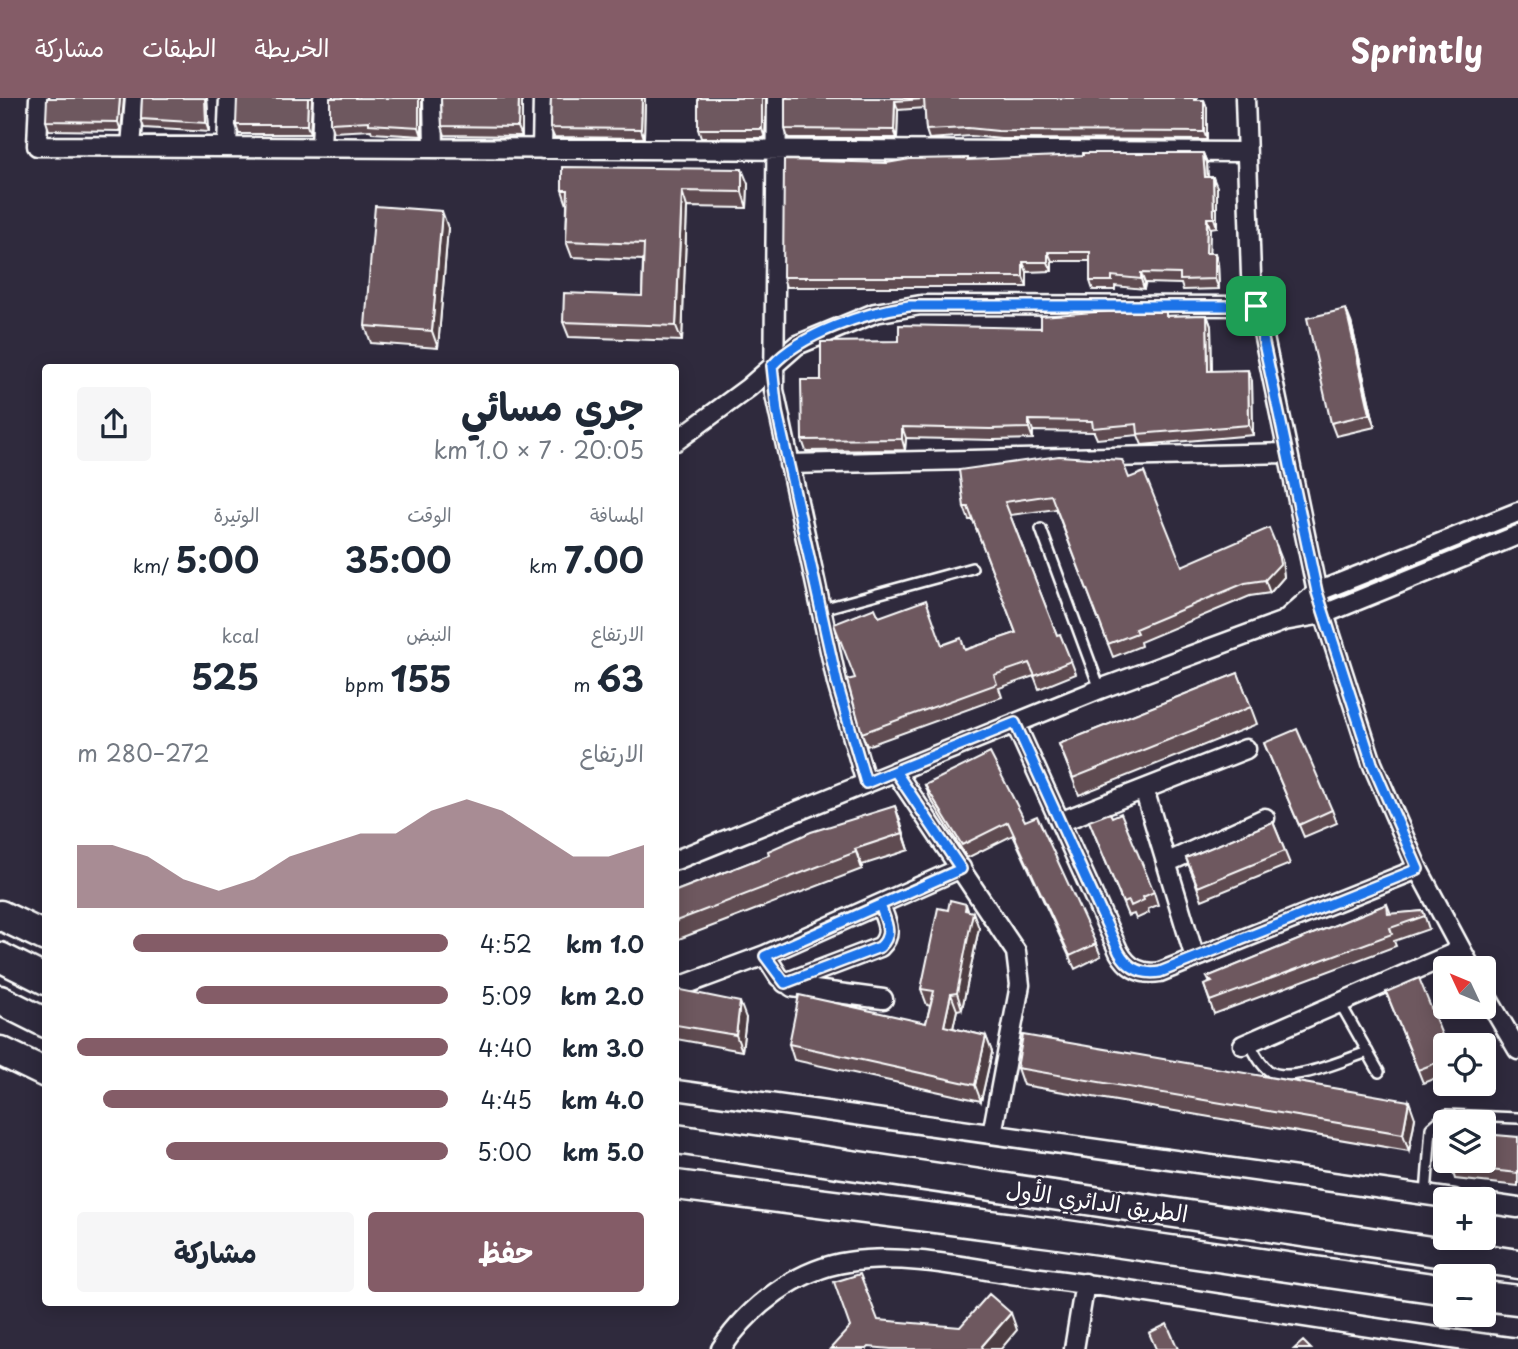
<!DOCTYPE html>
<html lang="ar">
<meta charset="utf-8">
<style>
:root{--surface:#fff;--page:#f6f6f7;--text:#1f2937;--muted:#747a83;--accent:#845c67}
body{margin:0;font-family:"Playpen Sans","Playpen Sans Arabic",sans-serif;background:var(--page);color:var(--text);direction:rtl;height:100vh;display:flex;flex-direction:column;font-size:26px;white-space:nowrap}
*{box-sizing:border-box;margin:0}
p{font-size:23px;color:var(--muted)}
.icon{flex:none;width:38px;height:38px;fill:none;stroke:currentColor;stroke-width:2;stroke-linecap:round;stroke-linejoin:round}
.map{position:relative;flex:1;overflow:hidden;direction:ltr}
.drawer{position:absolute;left:42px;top:266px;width:637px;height:942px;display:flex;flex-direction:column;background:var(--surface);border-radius:7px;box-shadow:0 4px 18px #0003;direction:rtl}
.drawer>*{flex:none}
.needle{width:46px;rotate:314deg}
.buttons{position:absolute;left:1433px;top:858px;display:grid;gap:14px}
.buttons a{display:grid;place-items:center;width:63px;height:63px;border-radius:7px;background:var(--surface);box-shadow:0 4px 18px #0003;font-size:35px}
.pin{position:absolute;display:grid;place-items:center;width:60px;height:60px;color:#fff;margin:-30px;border-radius:14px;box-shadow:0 4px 10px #0006}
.round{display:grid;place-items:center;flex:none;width:74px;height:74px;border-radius:7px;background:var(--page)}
.head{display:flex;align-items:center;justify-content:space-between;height:119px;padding:0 35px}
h1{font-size:38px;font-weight:700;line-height:52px}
.stats{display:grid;grid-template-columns:repeat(3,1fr);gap:10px;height:119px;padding:7px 35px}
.stats div{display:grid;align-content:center}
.stats b{font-size:35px;font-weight:700}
.stats small{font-size:19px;font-weight:400}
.stats p{font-size:19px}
.chart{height:196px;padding:14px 35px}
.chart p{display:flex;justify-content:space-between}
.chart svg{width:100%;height:126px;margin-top:7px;fill:var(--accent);opacity:.7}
.cta{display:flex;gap:14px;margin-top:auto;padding:14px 35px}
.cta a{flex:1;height:80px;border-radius:7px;background:var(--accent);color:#fff;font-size:28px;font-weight:700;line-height:80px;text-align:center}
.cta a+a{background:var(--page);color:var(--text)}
ul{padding:0 35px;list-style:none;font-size:23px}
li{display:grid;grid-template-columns:112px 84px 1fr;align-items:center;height:52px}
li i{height:18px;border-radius:9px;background:var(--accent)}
header{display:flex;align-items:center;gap:42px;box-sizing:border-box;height:98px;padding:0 35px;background:var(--accent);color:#fff}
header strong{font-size:33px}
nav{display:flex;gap:38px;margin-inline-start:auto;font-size:24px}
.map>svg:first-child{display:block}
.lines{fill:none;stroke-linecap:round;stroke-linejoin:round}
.service-casing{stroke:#fff;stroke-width:14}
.minor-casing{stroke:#fff;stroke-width:23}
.primary-casing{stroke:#fff;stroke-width:33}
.service{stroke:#2f2a3d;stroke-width:9}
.minor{stroke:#2f2a3d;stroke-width:18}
.primary{stroke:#2f2a3d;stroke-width:28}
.wall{fill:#5f4c51;stroke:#fff;stroke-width:2}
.shaded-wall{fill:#4d3e42;stroke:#fff;stroke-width:2}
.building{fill:#6e585e;stroke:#fff;stroke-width:2}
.route-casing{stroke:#fff;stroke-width:14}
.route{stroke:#1a73e8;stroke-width:9}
.labels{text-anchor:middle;stroke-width:5;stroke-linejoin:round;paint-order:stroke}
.street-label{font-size:23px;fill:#fff;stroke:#2f2a3d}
</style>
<header>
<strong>Sprintly</strong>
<nav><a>الخريطة</a><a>الطبقات</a><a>مشاركة</a></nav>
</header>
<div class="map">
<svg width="1518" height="1251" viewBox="0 0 1518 1251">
<rect width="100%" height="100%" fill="#2f2a3d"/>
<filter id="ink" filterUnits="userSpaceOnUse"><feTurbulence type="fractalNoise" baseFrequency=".0143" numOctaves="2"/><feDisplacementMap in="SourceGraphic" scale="14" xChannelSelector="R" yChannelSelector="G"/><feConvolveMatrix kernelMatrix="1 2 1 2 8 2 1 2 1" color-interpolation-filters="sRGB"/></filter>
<g filter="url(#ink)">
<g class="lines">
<defs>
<path id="service" d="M1041,431L1100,591
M822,511L972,470
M1340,905L1379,974
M1249,944C1254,953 1259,965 1268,972C1288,988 1345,961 1368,954
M1426,1097L1431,1030L1446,1017L1518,1020"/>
<path id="minor" d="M39,0L37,48L1246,54
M433,0L434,50
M777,0L774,292L837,585L866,685
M1245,0L1251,177L1317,494L1372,665L1418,771L1471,870
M131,48L135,0
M227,49L229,0
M321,49L323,0
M542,51L543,0
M676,343L748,290L797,247L875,215L921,207L1256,208
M789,366L1287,355
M1284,523L1317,494L1518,414
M1015,625L1119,854C1128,870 1141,877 1160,874L1418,771
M895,673L1016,854L1020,887L992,1036
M1144,691L1195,860
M1060,724L1246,651
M676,762L1100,591L1284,523L1324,516L1518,437
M1166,765L1265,720
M765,857L779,879L792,889L883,901
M785,885L880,849C894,836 886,823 880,807
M676,890L765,857L961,770
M1484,894L1518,952
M1243,947L1461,852
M676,992L1454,1101
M1484,1105L1518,1110
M721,1251C749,1209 797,1171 848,1164C908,1155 972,1171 1032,1179C1194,1199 1355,1230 1518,1250
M1074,1251L1085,1185"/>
<path id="primary" d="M0,817L46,839
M0,859L46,882
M0,902L46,925
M0,953L46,975
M676,1041L1518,1166
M676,1087L1052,1135L1446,1192
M1484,1198L1518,1202"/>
</defs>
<!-- service casing -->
<use href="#service" class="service-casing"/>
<!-- minor casing -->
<use href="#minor" class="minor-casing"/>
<!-- primary casing -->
<use href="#primary" class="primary-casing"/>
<!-- service -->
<use href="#service" class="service"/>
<!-- minor -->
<use href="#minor" class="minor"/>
<!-- primary -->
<use href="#primary" class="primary"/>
</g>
<!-- wall -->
<path class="wall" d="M124,0L121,33L49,32L46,23Z
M142,0H207L209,34L144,30L141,21Z
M312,0L310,36H239L236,27Z
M422,0V38L372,35L371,32L333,34L330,25Z
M441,0H522V38L445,37L442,28Z
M551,0H645L644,40L554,39L550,30Z
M766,0L765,40H701L698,31Z
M785,0H1197V2H1204L1207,10V42L1001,41L971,38L929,41L926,32L925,10L898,12L897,40H788L785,31Z
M1203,55L1207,65L1208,79L1217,89V129L1210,130L1209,155L1218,165L1219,191L1183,192L1181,186L1145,185L1144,191L1115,188V192H1093L1090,183V163H1052V173L1027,174V189H786L783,179L887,65Z
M748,86L747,110L687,109L682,243L569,239L563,224L642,198L643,162L572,159L566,143L567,107L562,92Z
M448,130L438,250L371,245L365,228Z
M1207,217L1211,228L1212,273L1252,283L1253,337L1142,347L1138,337L1097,341L1094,334L1033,333V341L994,342L906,340L905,352L806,353L802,342L821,282L899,243L1168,218Z
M1351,224L1375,329L1336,338L1331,325Z
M1129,380L1182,468L1282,462L1284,479L1270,495L1250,498L1140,544L1141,548L1113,559L1056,411L1010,417L1057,537L1071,563L1076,576L1039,591L1034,578L999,590L1002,599L867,648L862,635L879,519L942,547L965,552L1016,535L973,422H969L964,409Z
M1238,575L1257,626L1079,697L1059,646Z
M1264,645L1332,712L1337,725L1304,739Z
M925,687L1025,723L1096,846L1101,858L1075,871L1013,737L967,760L930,700Z
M895,708L909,752L862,767V771L676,842V793Z
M1089,723L1154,794L1158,807L1148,811L1149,815L1136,821L1134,816L1128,818Z
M1273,724L1290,766L1202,802L1186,760Z
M1387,806L1391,816L1423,813L1429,831L1394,843L1396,848L1214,916L1204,887L1210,885L1207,879Z
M948,812L968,813L979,830L962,911L957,912L953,930L986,938L992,954L981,1003L794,962L789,946L926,925L930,908L927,907L921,891Z
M676,891L746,920L742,953L676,941Z
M1386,894L1446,947V976L1423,985Z
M1017,970L1415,1020L1409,1053L1023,987Z
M1518,1039V1088L1455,1081L1451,1068Z"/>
<!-- shaded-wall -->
<path class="shaded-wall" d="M120,0H124L121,33L118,24Z
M205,0H207L209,34L206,25Z
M308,0H312L310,36L307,27Z
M419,0H422V38L419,29Z
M519,0H522V38L518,29Z
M642,0H645L644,40L641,31Z
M762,0H766L765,40L762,31Z
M1204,2L1207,10V42L1204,34Z
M895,3L898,12L897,40L894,32Z
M1203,55L1207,65L1208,89L1205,79Z
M742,71L748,86L747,110L742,94Z
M1213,79L1217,89V129L1214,120Z
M682,93L687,109L682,243L676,228Z
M442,113L448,130L438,250L432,233Z
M1207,120L1210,130L1209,165L1206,155Z
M1048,154L1052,163V173L1048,164Z
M1215,155L1218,165L1219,191L1215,181Z
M1023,164L1027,174V189L1023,179Z
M1141,175L1145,185L1144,191L1141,181Z
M1346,211L1351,224L1375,329L1370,316Z
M1207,217L1211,228L1212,284L1208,273Z
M1248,272L1252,283L1253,337L1249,327Z
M1029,322L1033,333V341L1029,330Z
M902,329L906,340L905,352L902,341Z
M1277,449L1282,462L1284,479L1270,495L1265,482Z
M895,708L901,725L909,752L903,735Z
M855,751L862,767V771L856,754Z
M966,806L971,821L973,814L979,830L962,911L957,895Z
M951,896L957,912L950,944L944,928Z
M740,904L746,920L742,953L736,937Z
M986,938L992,954L981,1003L975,987Z
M1409,1003L1415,1020L1409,1053L1403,1036Z
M1011,1215L1017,1232L1001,1251H983L982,1248Z"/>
<!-- building -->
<path class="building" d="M47,0H120L118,24L46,23Z
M142,0H205L206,25L141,21Z
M237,0H308L307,27H236Z
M330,0H419V29L369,26V23L330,25Z
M441,0H519L518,29L442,28Z
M551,0H642L641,31L550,30Z
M698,0H762V31H698Z
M785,0H1194V2H1204V34L998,33L968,30L926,32L924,1L895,3L894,32L785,31Z
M1083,55H1203L1205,79H1213L1214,120H1207L1206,155H1215V181L1180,182V176L1141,175V181L1112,178V183H1090V154H1048V164H1023V179H783L784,62L887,65L910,61L968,60V62L1083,57Z
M562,69L742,71V94L682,93L676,228L563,224L564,195L642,198L644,146L566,143L568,92H562Z
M375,108L442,113L432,233L365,228Z
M1346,211L1370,316L1331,325L1307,220Z
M1122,212L1166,213V218L1207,217L1208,273L1248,272L1249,327L1138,336L1137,326L1093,330L1092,323L1029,322V330L990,331L902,329V341L802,342L801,282H821V244L899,243V227L1041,230V218Z
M1059,358L1122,362L1129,380L1144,374L1182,468L1269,430L1277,449L1280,466L1265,482L1245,485L1135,531L1137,535L1108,546L1051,397L1005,404L1057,537L1060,536L1071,563L1035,578L1029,565L994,577L997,586L862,635L847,582L855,580L834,526L875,510L879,519L926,502L942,547L961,540L965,552L1016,535L968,409H964L959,372Z
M1238,575L1251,609L1073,680L1059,646Z
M1297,631L1332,712L1299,727L1264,645Z
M990,655L1025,723L1037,718L1096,846L1070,858L1008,724L962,747L925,687Z
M895,708L903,735L855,751L856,754L676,823V793L769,757L768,753L811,734Z
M1110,715L1112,719L1121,715L1154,794L1143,799L1144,802L1131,808L1129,803L1123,805L1089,723Z
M1273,724L1285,753L1198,789L1186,760Z
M950,802L966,806L965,812L973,814L957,895L951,896L944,928L986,938L975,987L789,946L799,897L926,925L934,893L921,891L938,810L948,812Z
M1387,806L1388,816L1423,813L1425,818L1390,830L1392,836L1210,903L1204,887L1212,884L1207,879Z
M1419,880L1446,947V961L1418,972L1386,894Z
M676,891L740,904L736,937L676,927Z
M1023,937L1409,1003L1403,1036L1017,970Z
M1484,1036L1518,1039V1075L1451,1068V1062H1484Z
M860,1176L878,1222L960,1229L989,1196L1011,1215L982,1248L983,1251H891L869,1249L867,1251H830L850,1229L834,1184Z
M1167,1226L1178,1251H1156L1149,1235Z
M1303,1243L1311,1251H1294Z"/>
</g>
<g class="lines" filter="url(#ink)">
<defs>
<path id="route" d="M1256,208H909C867,214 800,236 772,268L777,314L837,585L866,685L895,673L961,771L765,858L785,885L880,849C894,836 886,824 880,807L961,771L895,673L1015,625L1119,854C1128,870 1141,877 1160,874L1418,771L1372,665L1317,494L1256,208"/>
</defs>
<!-- route casing -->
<use href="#route" class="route-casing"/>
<!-- route -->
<use href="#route" class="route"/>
</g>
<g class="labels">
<!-- street labels -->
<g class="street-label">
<text transform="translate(1097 1104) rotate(8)" y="8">الطريق الدائري الأول</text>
</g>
</g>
</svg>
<div class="buttons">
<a><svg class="needle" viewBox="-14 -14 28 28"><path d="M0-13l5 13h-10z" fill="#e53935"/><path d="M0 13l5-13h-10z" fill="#747a83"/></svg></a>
<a><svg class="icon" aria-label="locate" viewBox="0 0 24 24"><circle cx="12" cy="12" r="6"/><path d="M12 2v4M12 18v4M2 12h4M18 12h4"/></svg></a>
<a><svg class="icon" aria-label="layers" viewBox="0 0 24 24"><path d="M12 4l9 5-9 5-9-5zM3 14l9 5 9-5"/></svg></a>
<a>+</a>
<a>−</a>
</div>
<div class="pin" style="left:1256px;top:208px;background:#1e9e55"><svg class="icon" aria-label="arrive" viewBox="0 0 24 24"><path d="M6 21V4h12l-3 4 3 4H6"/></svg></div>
<section class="drawer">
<div class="head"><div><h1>جري مسائي</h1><p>20:05 · 7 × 1.0 km</p></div><a class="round"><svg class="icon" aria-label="share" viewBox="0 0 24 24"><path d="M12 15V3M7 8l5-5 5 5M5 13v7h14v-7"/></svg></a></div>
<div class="stats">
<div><p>المسافة</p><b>7.00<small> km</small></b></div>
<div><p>الوقت</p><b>35:00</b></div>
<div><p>الوتيرة</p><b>5:00<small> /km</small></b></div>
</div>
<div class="stats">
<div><p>الارتفاع</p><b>63<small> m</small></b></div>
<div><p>النبض</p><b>155<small> bpm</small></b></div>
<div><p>kcal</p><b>525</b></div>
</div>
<div class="chart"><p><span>الارتفاع</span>272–280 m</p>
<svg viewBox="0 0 160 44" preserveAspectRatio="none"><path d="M0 44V22L10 22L20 26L30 34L40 38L50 34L60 26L70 22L80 18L90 18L100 10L110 6L120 10L130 18L140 26L150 26L160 22V44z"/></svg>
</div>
<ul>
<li><b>1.0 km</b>4:52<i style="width:85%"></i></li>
<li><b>2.0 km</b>5:09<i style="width:68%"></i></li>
<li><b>3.0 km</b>4:40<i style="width:100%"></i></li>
<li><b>4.0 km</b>4:45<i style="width:93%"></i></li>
<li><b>5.0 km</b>5:00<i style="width:76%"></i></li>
</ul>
<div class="cta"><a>حفظ</a><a>مشاركة</a></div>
</section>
</div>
